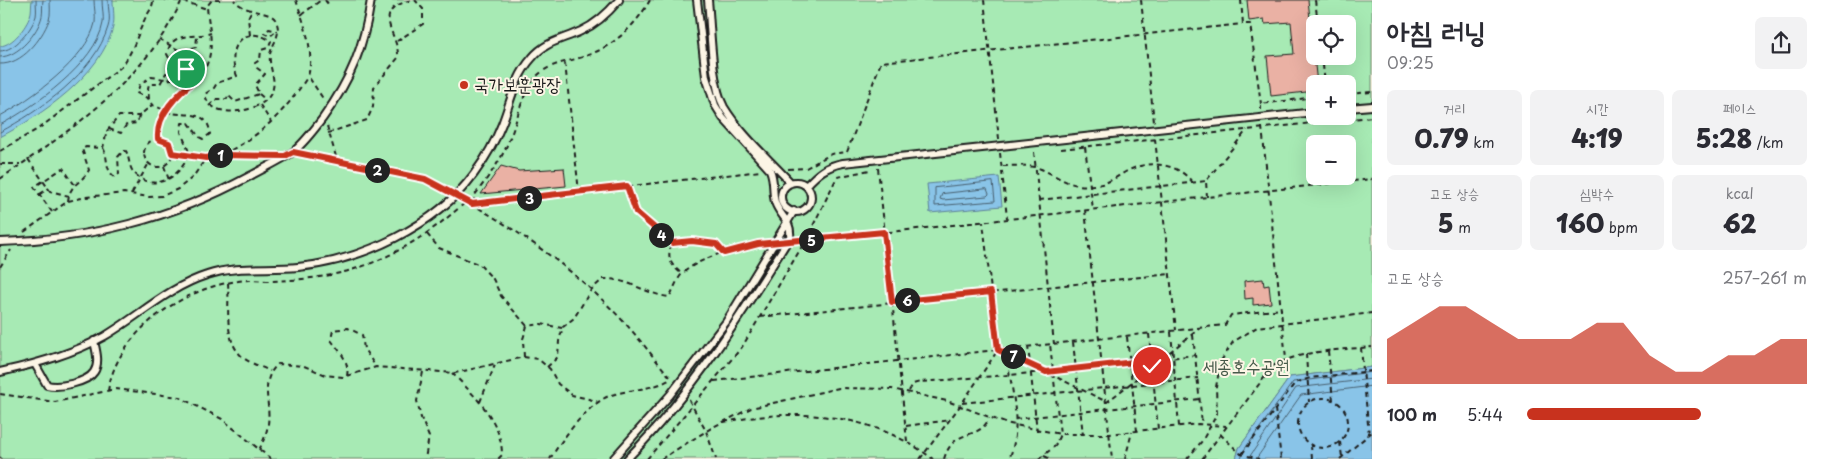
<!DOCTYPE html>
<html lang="ko">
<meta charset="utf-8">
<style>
:root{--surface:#fff;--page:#f2f2f3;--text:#2b2b33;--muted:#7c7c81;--accent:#c8321e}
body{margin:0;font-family:"Playpen Sans","Poor Story",sans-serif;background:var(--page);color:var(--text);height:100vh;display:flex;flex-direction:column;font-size:19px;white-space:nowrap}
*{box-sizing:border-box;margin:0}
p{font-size:16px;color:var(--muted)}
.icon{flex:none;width:28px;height:28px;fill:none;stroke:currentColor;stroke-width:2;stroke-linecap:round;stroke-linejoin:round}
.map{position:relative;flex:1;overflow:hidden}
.details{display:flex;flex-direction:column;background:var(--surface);width:450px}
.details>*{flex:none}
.controls{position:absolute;left:1306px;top:15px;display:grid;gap:10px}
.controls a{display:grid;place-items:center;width:50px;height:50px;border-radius:8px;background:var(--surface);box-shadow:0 5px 20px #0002;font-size:25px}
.pin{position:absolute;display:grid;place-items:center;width:42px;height:42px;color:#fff;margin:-21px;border:2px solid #fff;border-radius:50%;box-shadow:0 1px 5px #0007}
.km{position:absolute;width:25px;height:25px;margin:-12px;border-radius:50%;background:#222;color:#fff;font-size:14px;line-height:25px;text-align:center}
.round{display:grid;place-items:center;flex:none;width:52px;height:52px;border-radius:8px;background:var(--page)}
.headline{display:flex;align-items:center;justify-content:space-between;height:85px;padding:0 15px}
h1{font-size:28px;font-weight:800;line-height:38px}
.metrics{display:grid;grid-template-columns:repeat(3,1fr);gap:8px;height:85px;padding:5px 15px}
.metrics div{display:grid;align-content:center;border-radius:8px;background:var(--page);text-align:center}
.metrics b{font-size:25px;font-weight:800}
.metrics small{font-size:14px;font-weight:400}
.metrics p{font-size:14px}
.chart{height:140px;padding:10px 15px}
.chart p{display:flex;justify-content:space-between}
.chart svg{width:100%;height:90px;margin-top:5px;fill:var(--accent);opacity:.7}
ul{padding:0 15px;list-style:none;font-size:16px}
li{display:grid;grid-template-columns:80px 60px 1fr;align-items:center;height:38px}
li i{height:12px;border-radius:6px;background:var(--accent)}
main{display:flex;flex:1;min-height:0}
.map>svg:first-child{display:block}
.green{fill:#a7eab4;stroke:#628368;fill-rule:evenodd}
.water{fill:#89c4e8;stroke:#5d8196}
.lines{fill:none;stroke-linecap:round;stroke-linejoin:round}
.shore{stroke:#485f6e;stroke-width:1}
.building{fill:#eab1a4;stroke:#1c1c1c}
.lane-casing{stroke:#1c1c1c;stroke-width:10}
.path{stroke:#1c1c1c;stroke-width:2;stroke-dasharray:5 4;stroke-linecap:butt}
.lane{stroke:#fcf5e5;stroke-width:6}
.route-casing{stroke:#fff;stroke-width:10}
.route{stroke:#c8321e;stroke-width:6}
.poi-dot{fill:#c8321e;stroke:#fcf5e5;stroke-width:2}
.labels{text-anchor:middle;stroke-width:4;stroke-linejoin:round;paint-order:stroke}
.poi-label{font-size:18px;fill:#1c1c1c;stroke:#fcf5e5;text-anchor:start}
.park-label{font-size:18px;fill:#465a4a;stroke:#fcf5e5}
</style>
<main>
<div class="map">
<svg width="1372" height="459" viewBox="0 0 1372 459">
<rect width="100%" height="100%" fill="#fcf5e5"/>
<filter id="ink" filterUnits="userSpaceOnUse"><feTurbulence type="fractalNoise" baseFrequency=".02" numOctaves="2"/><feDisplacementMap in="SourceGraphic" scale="10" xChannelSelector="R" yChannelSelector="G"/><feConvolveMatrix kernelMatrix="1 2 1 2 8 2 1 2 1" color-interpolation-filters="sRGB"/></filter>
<g filter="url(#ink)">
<!-- green -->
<path class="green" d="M0,0H1372V367L1290,377L1239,448L1236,459H0ZM1315,24H1348V56H1315ZM1315,84H1348V116H1315ZM1315,144H1348V176H1315Z"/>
<!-- water -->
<path class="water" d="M32,0H113C113,9 115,18 113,27C102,74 41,116 0,137V46C13,45 26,27 30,16C32,11 31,5 32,0Z
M999,177L1002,206L930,213L927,184Z
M1372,367V459H1236L1239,448L1290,377Z"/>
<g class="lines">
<!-- shore -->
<path class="shore" d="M0,51C15,51 32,29 36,16C37,11 36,5 36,0
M0,57C18,57 38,33 42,16C43,11 42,5 43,0
M0,64C22,65 42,39 49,20C51,14 50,6 50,0
M0,116C31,99 87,59 95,23C96,16 94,7 94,0
M0,125C34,107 96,63 103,23C104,16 102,8 102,0
M0,132C40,111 95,72 108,27C111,18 108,9 108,0
M993,182L995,201L935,206V188Z
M987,189L989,194L987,196L943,200L940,199L942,194Z
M1241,459L1244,450L1293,382L1372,372
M1248,459L1296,388L1372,379
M1256,459L1301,395L1372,386"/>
</g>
<!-- building -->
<path class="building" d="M1247,0H1308L1317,84L1315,91L1271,96L1267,56L1294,54L1291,22L1265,24L1264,19L1249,21Z
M501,166L519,171L564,168L566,186L481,194Z
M1263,279L1264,286L1269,285L1271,303L1253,305V298L1245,299L1244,281Z"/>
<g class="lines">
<defs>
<path id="lane" d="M708,0C711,28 711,84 724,107C741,135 769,159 791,183
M1348,108L1372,106
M781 197a15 15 0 1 1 30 0a15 15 0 1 1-30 0Z
M806,186C817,174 826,166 843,163L1315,112
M0,242C90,239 171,219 250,176C264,168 280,161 293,152C305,142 314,130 323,118C351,79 364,47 371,0
M35,364L47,385C58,388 87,383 94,372C100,363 96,350 94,341
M0,372C36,364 73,354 105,336C139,316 169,287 207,275C236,265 268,270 298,267C361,261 436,226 474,174C485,159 495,142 502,124C511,101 515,77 532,58C546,41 562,40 581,31C597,24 608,13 619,0
M613,459L670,395L726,322L794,211
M627,459C692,393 741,316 790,237C792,220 779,216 775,202C772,191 775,181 770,170L723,118L715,105L706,77L697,0"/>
</defs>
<!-- lane casing -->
<use href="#lane" class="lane-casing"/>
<!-- path -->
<path class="path" d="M165,0L182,1L207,9
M296,0C304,23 315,52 308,76L324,100
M325,0L327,3L331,0
M650,0C637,24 614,46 588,55C571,62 550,62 536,77C521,94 518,120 509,140C502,160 487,178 475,195L473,204L761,171
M984,0L999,139
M1141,0L1154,122
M1241,0L1243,24H1250L1261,104
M1315,0L1318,24
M301,15L321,0
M275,32L270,36L264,33L269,29L278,31
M250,35L248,18L251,11
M159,39L180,51L196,47L197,37
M397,41L423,24V9L415,0
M1322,56L1325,84
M565,63L579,192
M186,71L195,79
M259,94L266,100
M1348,94L1372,92
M149,99L148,88L149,84H160L166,73L173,72L178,68L177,66L171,65V58
M260,105L271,122
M209,106L217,99H227L228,95L235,102L259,94L255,85L265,74L257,68L255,63L260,60L261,50L268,48L271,41C245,23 225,47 237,76L217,83L214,88L205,94C209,121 260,113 270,95C279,82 268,68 270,54C273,42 282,35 276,21C272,10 247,15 234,0
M1261,110V104L1315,97
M327,126L337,160
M1262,127L1286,359
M109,129L121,133L127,124L137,123L139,116
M328,133L367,120L373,107L374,87L398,58C400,34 368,11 412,0
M144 153a14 14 0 1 1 28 0a14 14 0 1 1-28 0Z
M158,139C155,103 195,92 207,64C215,44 208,26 207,6L212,0H220
M1155,139L1176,330
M1085,147L1093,209
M103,148C109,157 104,170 115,177L119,174L118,157L123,151H126C129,157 129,165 132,170C151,196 183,177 189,152L181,132L182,123H189L199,137L203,139L210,134C209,110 186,116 171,113C165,111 159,107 152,105
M1061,149L1372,117
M0,151L38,129L121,67C133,52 136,38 144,21C147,13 153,9 153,0
M847,152L881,62L1243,24
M1034,152L1054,344
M172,153L206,158
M1000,153L1007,218
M223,154C260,137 286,111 308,76
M303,154L425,179L448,191
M28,159L50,191L69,196
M0,164H20
M164,166L169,180
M1003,166C1015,166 1029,164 1041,169C1062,178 1069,188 1095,185C1111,184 1120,173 1134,168C1154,160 1180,165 1193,183
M878,168L907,441
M788,169L806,168L831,154L847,152
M0,179C71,130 145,81 182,0
M627,187L636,212L672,243L692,241L717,244L724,253
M132,193L149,163
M40,194L49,188
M1207,197L1206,181L1247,130
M463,199C521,232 578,272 623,321C640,339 655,360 672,379
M1039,200L1206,181
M68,201C70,183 81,184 89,170L82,149L86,147L103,148L107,131L119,116H139L152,105L149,99L137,93L140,84L151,77C164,78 173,83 185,73L186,65L179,60L169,58L167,54C172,30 193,39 211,33
M1085,210L1112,459
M52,212L34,187L63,168L74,184
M24,232L68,201L86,197L124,193L149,197L162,196L178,189L193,177L206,158L221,155L269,156
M427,234L439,248L480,265L493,279L501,296L527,326
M798,242L1372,179
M671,244C667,259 670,264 682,274
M0,267L11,250
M228,283C230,308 222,342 245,359C252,364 262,367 270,371
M760,317L1170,274
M1171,332L1179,426
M1149,334L1158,429
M1193,335L1202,424
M1127,337L1137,431
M1073,342L1083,435
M1028,346L1037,431
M1361,348L1369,435
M1001,350L1107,402L1200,328
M1328,351L1333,400
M1006,353C1011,386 1023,427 1009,459
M1306,354L1309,402
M524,357L523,339L527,326L541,324L562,328
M547,367L558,357L559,341L563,327L574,318L591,290L603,279C628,278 645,294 669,297C674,290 677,278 683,273C699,258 741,245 763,244
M423,372L417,401L421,418L429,437L425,459
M452,373C475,396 502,421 502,455L498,459
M347,376C350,361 339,351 331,340L333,330L348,328L362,335L364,349L376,367
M714,381L1225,325L1231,315L1282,309
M108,391C117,332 183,288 238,281C250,279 261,281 273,281C296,280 321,278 344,272C391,260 431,233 467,201
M909,391L913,384L920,382L1046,372L1195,355
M0,394L55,402L116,389L179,397L222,419L271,459
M1298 423a25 25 0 1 1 50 0a25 25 0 1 1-50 0Z
M689,400L706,431L716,459
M480,402L495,365
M962,403L1198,378
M1275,409L1281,459
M1015,419L1200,399
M724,422C798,408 871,412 933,459
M906,426L950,420
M1220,434L1241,454L1259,459
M1340,442L1342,457
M1311,445L1312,459
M259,450C263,442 267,433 268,424C271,402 259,381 278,364L304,366L326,375L343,377L376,367L455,373L524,357L538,359L550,369L558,384L572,395L597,401
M1242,454L1295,383L1310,378L1372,371
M1044,456L1051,459
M0,457L1,459
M550,459C562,439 591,399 615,394C634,389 654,389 671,379
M647,459L742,347L807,238L837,177L870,170
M661,459L713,427L751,408L839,388L892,389L947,401L1005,423L1060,434H1110L1198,424L1226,426
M920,459L960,406L998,350L983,222
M944,459C954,426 979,442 989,418
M1039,459L1055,446L1060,434L1050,344
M1125,459L1132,432
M1187,459L1202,441L1217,414L1216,387L1221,361L1233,342L1257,327L1372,313
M1202,459L1273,366C1302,350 1339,350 1372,347
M1340,459L1372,432"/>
<!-- lane -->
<use href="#lane" class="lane"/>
</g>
</g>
<g class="lines" filter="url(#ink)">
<defs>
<path id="route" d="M186,69L185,71L195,80C178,94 156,114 158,139L169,143L172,153L206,158L221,155L285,156L293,152L425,179L472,204L627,186L636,212L672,243L692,241L716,244L724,253L758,244L884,232L892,302L991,292L998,350L1046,372L1152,360V366"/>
</defs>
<!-- route casing -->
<use href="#route" class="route-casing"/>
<!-- route -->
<use href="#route" class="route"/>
</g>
<!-- markers -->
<circle class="poi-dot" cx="464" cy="85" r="5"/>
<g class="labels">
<!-- poi labels -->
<g class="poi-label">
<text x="474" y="91">국가보훈광장</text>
</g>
<!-- park labels -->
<g class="park-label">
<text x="1246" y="373">세종호수공원</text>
</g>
</g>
</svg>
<div class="controls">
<a><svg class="icon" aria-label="locate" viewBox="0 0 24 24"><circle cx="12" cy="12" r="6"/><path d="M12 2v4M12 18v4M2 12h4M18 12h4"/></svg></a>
<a>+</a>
<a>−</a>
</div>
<div class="pin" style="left:186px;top:69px;background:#1e9e55"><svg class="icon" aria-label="arrive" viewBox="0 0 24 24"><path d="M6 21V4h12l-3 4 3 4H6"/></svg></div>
<div class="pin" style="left:1152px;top:366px;background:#d93025"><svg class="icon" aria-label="check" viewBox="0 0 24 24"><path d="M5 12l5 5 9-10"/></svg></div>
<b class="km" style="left:220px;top:155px">1</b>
<b class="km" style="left:377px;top:170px">2</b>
<b class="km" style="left:529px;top:198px">3</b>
<b class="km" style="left:661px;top:235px">4</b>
<b class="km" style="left:811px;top:240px">5</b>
<b class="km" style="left:907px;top:300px">6</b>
<b class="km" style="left:1013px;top:356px">7</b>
</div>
<section class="details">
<div class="headline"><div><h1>아침 러닝</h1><p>09:25</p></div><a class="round"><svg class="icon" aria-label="share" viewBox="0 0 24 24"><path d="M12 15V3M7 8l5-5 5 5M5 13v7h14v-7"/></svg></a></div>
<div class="metrics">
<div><p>거리</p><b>0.79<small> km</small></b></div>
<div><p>시간</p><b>4:19</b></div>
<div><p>페이스</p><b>5:28<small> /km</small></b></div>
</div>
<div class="metrics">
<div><p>고도 상승</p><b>5<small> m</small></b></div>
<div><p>심박수</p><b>160<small> bpm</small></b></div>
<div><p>kcal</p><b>62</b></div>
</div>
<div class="chart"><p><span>고도 상승</span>257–261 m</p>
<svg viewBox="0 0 160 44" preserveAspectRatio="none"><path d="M0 44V22L10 14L20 6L30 6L40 14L50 22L60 22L70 22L80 14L90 14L100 30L110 38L120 38L130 30L140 30L150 22L160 22V44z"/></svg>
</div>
<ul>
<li><b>100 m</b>5:44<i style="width:62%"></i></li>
</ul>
</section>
</main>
